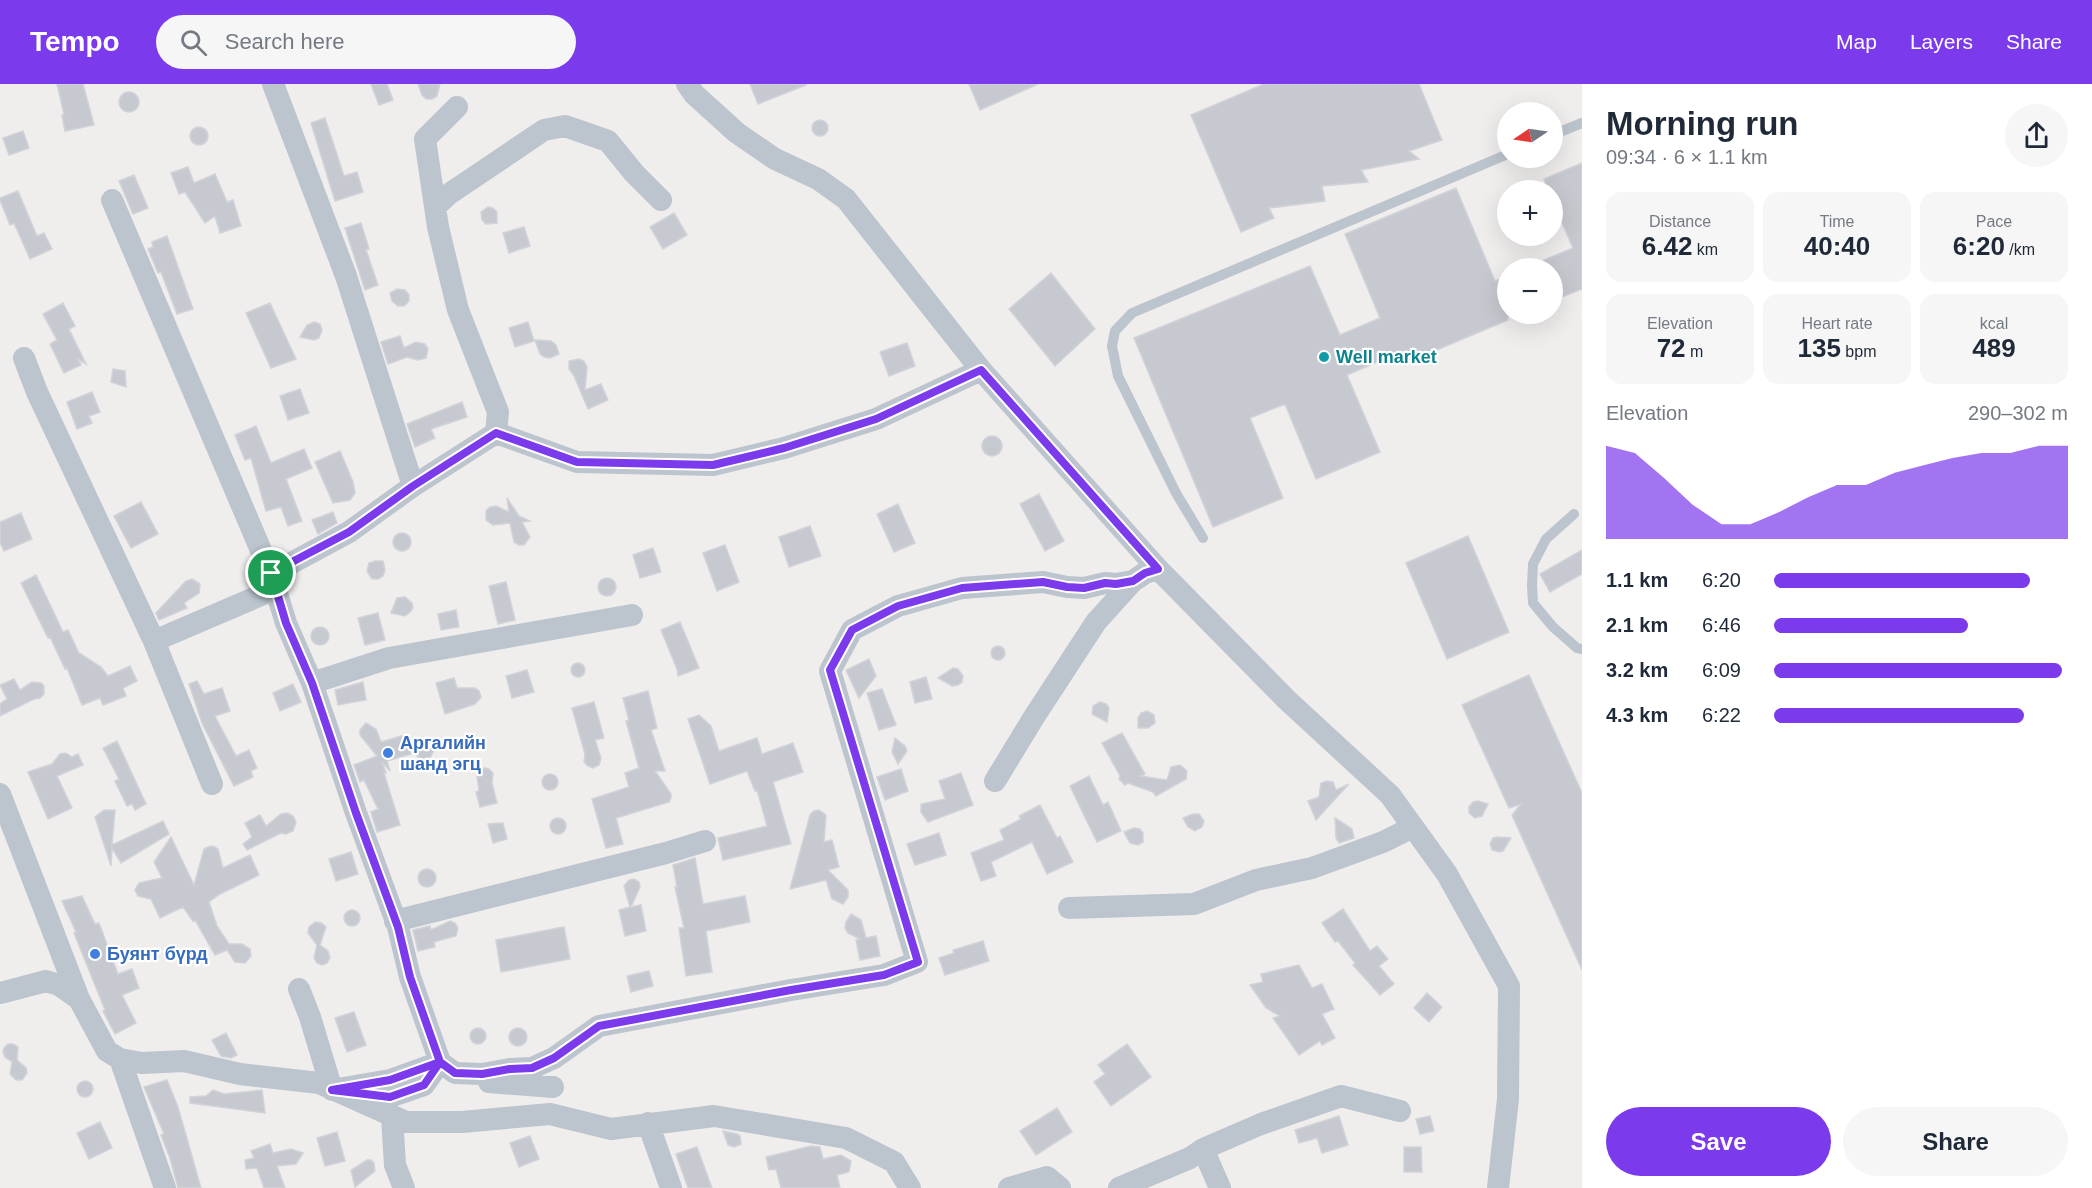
<!DOCTYPE html>
<meta charset="utf-8">
<style>
:root{--surface:#fff;--page:#f6f6f7;--text:#1f2937;--muted:#747a83;--accent:#7c3aed}
body{margin:0;font-family:Arial,sans-serif;background:var(--page);color:var(--text);height:100vh;display:flex;flex-direction:column;font-size:22px;white-space:nowrap}
*{box-sizing:border-box;margin:0}
p{font-size:20px;color:var(--muted)}
.icon{flex:none;width:33px;height:33px;fill:none;stroke:currentColor;stroke-width:2;stroke-linecap:round;stroke-linejoin:round}
.map{position:relative;flex:1;overflow:hidden}
.details{display:flex;flex-direction:column;background:var(--surface);width:510px}
.details>*{flex:none}
.needle{width:39px;rotate:257deg}
.fabs{position:absolute;left:1497px;top:18px;display:grid;gap:12px}
.fabs a{display:grid;place-items:center;width:66px;height:66px;border-radius:50%;background:var(--surface);box-shadow:0 6px 24px #0002;font-size:30px}
.pin{position:absolute;display:grid;place-items:center;width:51px;height:51px;color:#fff;margin:-26px;border:3px solid #fff;border-radius:50%;box-shadow:0 2px 6px #0007}
.round{display:grid;place-items:center;flex:none;width:63px;height:63px;border-radius:32px;background:var(--page)}
.headline{display:flex;align-items:center;justify-content:space-between;height:102px;padding:0 24px}
h1{font-size:33px;font-weight:600;line-height:45px}
.metrics{display:grid;grid-template-columns:repeat(3,1fr);gap:9px;height:102px;padding:6px 24px}
.metrics div{display:grid;align-content:center;border-radius:15px;background:var(--page);text-align:center}
.metrics b{font-size:26px;font-weight:600}
.metrics small{font-size:16px;font-weight:400}
.metrics p{font-size:16px}
.chart{height:168px;padding:12px 24px}
.chart p{display:flex;justify-content:space-between}
.chart svg{width:100%;height:108px;margin-top:6px;fill:var(--accent);opacity:.7}
.action{display:flex;gap:12px;margin-top:auto;padding:12px 24px}
.action a{flex:1;height:69px;border-radius:36px;background:var(--accent);color:#fff;font-size:24px;font-weight:600;line-height:69px;text-align:center}
.action a+a{background:var(--page);color:var(--text)}
ul{padding:0 24px;list-style:none;font-size:20px}
li{display:grid;grid-template-columns:96px 72px 1fr;align-items:center;height:45px}
li i{height:15px;border-radius:8px;background:var(--accent)}
header{display:flex;align-items:center;gap:36px;box-sizing:border-box;height:84px;padding:0 30px;background:var(--accent);color:#fff}
header strong{font-size:28px}
nav{display:flex;gap:33px;margin-inline-start:auto;font-size:21px}
.search{width:420px;height:54px;background:var(--page);display:flex;align-items:center;gap:15px;box-sizing:border-box;padding:0 21px;border-radius:33px;color:var(--muted);font-size:22px}
main{display:flex;flex:1;min-height:0}
.map>svg:first-child{display:block}
.building{fill:#c7c9d0;stroke:#d1d3d9;stroke-width:1.5}
.lines{fill:none;stroke-linecap:round;stroke-linejoin:round}
.service{stroke:#bcc4cd;stroke-width:10}
.minor{stroke:#bcc4cd;stroke-width:22}
.route-casing{stroke:#fff;stroke-width:12}
.route{stroke:#7c3aed;stroke-width:8}
.culture-dot{fill:#0f9aa8;stroke:#fff;stroke-width:2}
.shop-dot{fill:#3f7fe0;stroke:#fff;stroke-width:2}
.labels{text-anchor:middle;stroke-width:4.5;stroke-linejoin:round;paint-order:stroke}
.culture-label{font-size:18px;font-weight:bold;fill:#0d838f;stroke:#fff;text-anchor:start}
.shop-label{font-size:18px;font-weight:bold;fill:#366cbe;stroke:#fff;text-anchor:start}
</style>
<header>
<strong>Tempo</strong>
<div class="search"><svg class="icon" aria-label="search" viewBox="0 0 24 24"><circle cx="10" cy="10" r="6"/><path d="M15 15l6 6"/></svg>Search here</div>
<nav><a>Map</a><a>Layers</a><a>Share</a></nav>
</header>
<main>
<div class="map">
<svg width="1582" height="1104" viewBox="0 0 1582 1104">
<rect width="100%" height="100%" fill="#f0eded"/>
<!-- building -->
<path class="building" d="M57,0H83L94,41L65,47L62,31L64,30Z
M371,0H387L393,16L379,21Z
M418,0H440L437,12L432,15H426L422,11Z
M750,0H806V1L758,20Z
M969,0H1038L980,26Z
M1264,0H1419L1442,56L1409,67L1419,75L1361,86L1368,98L1322,102L1325,117L1269,124L1274,134L1241,148L1191,31Z
M119 18a10 10 0 1 1 20 0a10 10 0 1 1-20 0Z
M325,34L344,92L357,88L363,108L335,117L311,39Z
M812 44a8 8 0 1 1 16 0a8 8 0 1 1-16 0Z
M190 52a9 9 0 1 1 18 0a9 9 0 1 1-18 0Z
M23,47L29,64L9,71L3,54Z
M1582,79V205L1552,217V184H1525L1573,164L1552,116V106H1548L1544,95Z
M188,83L194,99L215,90L227,118L233,116L241,142L220,149L215,132L205,139L185,108L179,110L171,89Z
M134,91L148,124L133,130L119,97Z
M1456,104L1495,197L1508,192V236L1408,278L1403,267L1347,291L1380,368L1316,395L1285,320L1250,334L1283,414L1213,443L1134,254L1310,182L1340,251L1380,234L1345,150Z
M18,107L37,152L44,149L52,165L30,175L14,139L10,141L0,116V114Z
M488,123L493,124L497,128V139L486,140L482,136L481,128Z
M674,129L687,151L663,165L650,143Z
M361,139L369,165L366,166L378,201L365,206L345,144Z
M524,143L530,162L509,169L503,149Z
M167,152L193,225L177,230L161,188L158,189L148,165L153,163L152,158Z
M1051,189L1095,245L1055,282L1009,225Z
M397,205L405,206L409,211V217L404,222H398L392,217L390,209Z
M63,219L75,242L69,245L86,280L78,275L81,281L64,289L50,260L57,256L43,230Z
M270,219L296,275L271,284L246,229Z
M314,238L320,240L322,246L319,254L314,256L300,253L307,241Z
M528,238L534,257L515,263L509,244Z
M400,252L404,264L416,258L425,260L428,265L426,274L417,276L407,273L388,280L381,258Z
M535,256L551,257L556,261L559,270L550,274L544,273L540,270Z
M907,259L915,282L889,292L880,268Z
M579,275L584,277L587,283L585,306L601,300L608,316L588,325L574,292L569,285V277Z
M113,285L125,287L126,303L111,298Z
M300,305L309,329L288,336L280,312Z
M92,308L100,328L89,332L92,339L77,345L67,318Z
M462,318L467,333L431,345L435,354L415,363L407,340Z
M256,342L271,379L304,365L312,384L286,395L302,437L288,442L281,423L266,427L251,374L245,376L235,351Z
M982 362a10 10 0 1 1 20 0a10 10 0 1 1-20 0Z
M340,367L353,398L355,409L350,416L333,419L315,378Z
M1039,410L1064,457L1045,467L1020,420Z
M507,414L519,432L530,437L522,438L530,453L524,461H519L514,458L510,439L493,441L486,436V427L490,423L496,422L509,428Z
M141,418L158,450L131,464L114,432Z
M898,420L915,459L894,468L877,430Z
M333,428L337,439L318,450L312,436Z
M21,429L32,455L4,467L0,458V438Z
M810,442L821,472L789,483L779,453Z
M393 458a9 9 0 1 1 18 0a9 9 0 1 1-18 0Z
M1468,452L1509,548L1447,575L1406,479Z
M725,461L739,498L717,507L703,469Z
M653,464L661,488L640,494L633,471Z
M1582,466V490L1550,508L1540,490Z
M375,477H383L385,486L383,492L378,495H372L367,487L369,479Z
M36,491L63,548L68,546L79,569L101,583L108,592L130,582L137,597L123,604L126,612L103,621L100,614L82,621L67,584L65,585L50,553L48,554L21,499Z
M598 503a9 9 0 1 1 18 0a9 9 0 1 1-18 0Z
M192,495L200,500L199,509L184,519L187,524L159,536L156,529L186,497Z
M506,498L515,536L498,540L489,502Z
M405,513L412,519L413,524L410,528L405,532L391,529L397,514Z
M456,526L459,543L441,546L438,530Z
M378,529L385,556L365,561L358,534Z
M680,538L699,584L678,592L677,585L661,546Z
M311 552a9 9 0 1 1 18 0a9 9 0 1 1-18 0Z
M991 569a7 7 0 1 1 14 0a7 7 0 1 1-14 0Z
M869,575L876,592L859,614L846,586Z
M571 586a7 7 0 1 1 14 0a7 7 0 1 1-14 0Z
M953,584L958,585L963,592L962,598L958,601L952,602L938,594Z
M527,586L534,608L512,614L506,592Z
M1529,591L1582,709V886L1512,731L1521,720L1509,724L1462,621Z
M926,593L932,615L915,619L910,598Z
M454,594L457,604H475L479,607L481,613L475,620L445,630L436,599Z
M14,595L20,606L32,598L41,599L44,602V610L40,614L34,615L0,632V620L7,615L0,601Z
M197,597L204,610L222,604L230,627L215,632L236,672L249,666L257,684L251,687L253,693L234,702L202,639L189,600Z
M363,598L366,616L338,621L335,606Z
M293,600L301,618L280,627L273,609Z
M882,605L896,641L879,646L867,609Z
M648,607L657,644L651,646L665,687H655L671,710V714L669,718L616,734L623,760L606,764L592,715L629,703L625,689L639,684L626,637L629,636L623,614Z
M594,618L604,654L595,656L601,674L599,681L593,684L588,682L584,678L585,670L572,624Z
M1100,618L1106,620L1109,624L1107,638L1092,630L1093,622Z
M1147,627L1154,631L1155,639L1148,644H1138V634L1141,629Z
M699,631L711,642L719,667L757,654L762,670L793,659L803,688L773,698L791,760L723,776L718,754L767,742L757,706L755,707L747,687L710,700L688,635Z
M366,639L376,645L381,658L405,651L408,662L427,658L431,661L434,666L430,674L424,676L419,674L409,663L411,670L387,677L390,687L382,678L386,689H384L400,741L377,748L371,728L378,725L364,696L360,698L354,681L377,672L360,651V646Z
M1122,649L1145,690L1140,692L1167,696L1171,683L1180,681L1187,687L1186,695L1156,712L1153,708L1128,699L1125,701L1119,695L1120,692L1102,659Z
M895,654L905,662L907,667L898,680L892,668Z
M117,657L146,720L135,726L132,720L127,722L115,697L119,695L103,664Z
M66,669L72,673L78,670L83,681L57,692L72,724L48,735L28,688L52,680L60,670Z
M484,684L489,685L493,689L492,699L497,719L480,723L476,708L479,707L477,692L479,687Z
M901,685L908,707L885,716L877,693Z
M961,689L973,721L928,738L921,728V720L945,715L939,697Z
M542 698a8 8 0 1 1 16 0a8 8 0 1 1-16 0Z
M1089,692L1103,721L1108,718L1121,747L1097,758L1070,702Z
M1327,697L1333,698L1336,706L1349,700L1316,736L1308,717L1319,713L1321,699Z
M1478,717L1488,720L1482,732L1475,734L1469,729V723L1473,718Z
M1040,721L1057,754L1060,752L1073,778L1047,790L1032,758L991,778L996,792L981,797L971,769L1004,756L1000,746L1021,735L1019,732Z
M104,726H115L112,761L163,737L169,750L121,779L112,764L111,782L95,733Z
M819,726L826,731L824,758L832,756L839,783L828,786L848,806V813L843,820L832,815L826,796L790,805L810,731L814,727Z
M287,729L293,732L296,738L293,747L286,750L281,749L247,766L243,760L252,753L245,739L260,731L266,742L281,730Z
M1193,730H1199L1204,737L1202,743L1195,747L1188,743L1183,734Z
M550 742a8 8 0 1 1 16 0a8 8 0 1 1-16 0Z
M1335,734L1352,745L1354,754L1339,759L1336,754Z
M503,739L507,755L493,759L488,740Z
M1134,744L1140,745L1143,749V758L1138,761L1130,759L1124,748Z
M939,749L946,771L915,781L907,760Z
M171,753L194,801L204,765L208,763L213,762L218,765L223,784L250,771L259,791L220,810L209,818L217,842L229,860H242L250,865L251,872L245,879L235,878L227,866L215,871L195,836L193,837L183,823L160,834L151,815L138,812L135,806L139,799L162,794L154,778Z
M1497,753L1511,754L1503,767L1499,768L1492,766L1490,760L1493,754Z
M351,768L358,790L336,797L329,775Z
M695,774L703,820L745,812L750,838L706,847L712,888L686,892L679,844H684L675,803H677L673,781Z
M418 794a9 9 0 1 1 18 0a9 9 0 1 1-18 0Z
M634,795L639,798L640,803L631,823L641,821L646,847L625,852L619,826L630,823L624,802L629,796Z
M82,812L95,840L99,839L118,890L132,885L139,904L122,911L136,939L115,950L103,927L105,926L74,849L76,848L62,817Z
M1343,825L1370,867L1377,862L1388,875L1379,882L1394,900L1380,911L1353,881L1355,879L1338,857L1335,858L1322,839Z
M344 834a8 8 0 1 1 16 0a8 8 0 1 1-16 0Z
M851,830L861,836L866,854L876,852L880,872L860,876L856,856L860,855L848,849L845,844L846,838Z
M450,837L455,839L458,844L456,852L434,858L435,863L418,867L413,846L430,842L431,846Z
M315,838L321,839L326,843L320,861L328,867L330,874L327,879L322,881L317,879L314,874L317,861L308,849L309,843Z
M564,843L570,875L501,888L496,856Z
M983,857L989,877L945,891L939,874L954,869L953,866Z
M1299,881L1312,904L1322,900L1334,925L1322,930L1335,954L1322,961L1320,957L1299,971L1273,934L1280,932L1266,924L1250,901L1263,898L1261,890Z
M649,887L653,902L631,908L627,892Z
M1427,909L1442,923L1429,938L1414,924Z
M354,928L366,961L347,968L335,934Z
M470 952a8 8 0 1 1 16 0a8 8 0 1 1-16 0Z
M509 953a9 9 0 1 1 18 0a9 9 0 1 1-18 0Z
M226,949L237,971L231,974L221,972L212,956Z
M8,960H13L18,963L17,976L26,984L27,989L22,996H16L10,990L12,978L5,973L3,968L4,964Z
M1127,960L1151,993L1111,1022L1094,998L1105,990L1098,981Z
M167,996L178,1023L201,1104H178L170,1074L161,1051L164,1050L144,1003Z
M77 1005a8 8 0 1 1 16 0a8 8 0 1 1-16 0Z
M213,1006L224,1010L262,1006L265,1029L190,1019V1013L206,1012Z
M1057,1024L1072,1048L1036,1071L1020,1047Z
M1339,1032L1348,1061L1322,1069L1317,1054L1299,1059L1295,1046Z
M1430,1032L1434,1047L1420,1050L1416,1035Z
M100,1038L112,1064L89,1075L77,1049Z
M723,1047L737,1050L740,1052L741,1060L734,1063L728,1061Z
M337,1048L345,1077L325,1082L317,1054Z
M530,1052L539,1075L519,1083L510,1059Z
M270,1060L273,1069L291,1065L303,1069L296,1080L277,1082L285,1104H264L257,1084L246,1085L245,1076L254,1074L251,1067Z
M811,1062L820,1063L823,1075L841,1071L851,1077L849,1088L837,1091L840,1104H781L776,1085L769,1086L766,1073Z
M697,1063L712,1104H688L676,1070Z
M1404,1063H1421L1422,1088H1404Z
M367,1076H371L374,1079L375,1087L355,1103L351,1086Z"/>
<g class="lines">
<!-- service -->
<path class="service" d="M1552,51L1582,39
M1574,430L1546,455L1533,480L1532,502L1533,519L1553,543L1577,564L1582,565
M1203,454L1176,409L1118,292L1112,262L1115,247L1132,229L1508,70"/>
<!-- minor -->
<path class="minor" d="M273,0L346,192L413,402L349,448L271,490L286,539L312,599L356,729L398,843L410,893L440,978L424,1001L389,1013L358,1009
M687,0L694,10L737,49L775,75L818,95L846,115L981,286L1158,485L1287,616L1390,711L1447,790L1509,902L1508,1015L1498,1104
M435,123L449,110L544,46L565,42L608,57L634,89L661,116
M24,274L37,308L154,557L266,509L271,490L112,116
M496,349L577,378L713,381L784,364L876,335L981,286
M413,402L496,349L498,328L458,226L438,143L425,55L457,23
M154,557L212,700
M312,599L389,574L632,531
M995,697L1034,633L1096,538L1133,497
M0,710L79,915
M1069,824L1194,820L1256,796L1312,784L1383,758L1413,743
M395,837L666,769L705,757
M299,905L310,933L332,1006L390,996L440,978L455,989L482,990L510,985L532,984L554,974L599,942L791,906L884,891L917,878L830,587L852,546L898,522L962,504L1043,498L1067,503L1084,504L1105,499L1116,500L1133,497L1145,489L1158,485
M0,909L46,897L59,901L79,915L107,967L120,975L142,979L184,977L240,990L319,999L406,1038H462L550,1030L611,1045L714,1032L846,1054L894,1078L910,1104
M120,975L165,1104
M489,998L553,1003
M392,1032L395,1081L404,1104
M648,1039L671,1104
M1203,1065L1220,1104
M1009,1104L1047,1093L1060,1104
M1119,1104L1190,1074L1203,1065L1261,1040L1341,1012L1400,1027"/>
</g>
<g class="lines">
<defs>
<path id="route" d="M271,489L286,539L312,599L356,729L398,843L410,893L440,978L390,996L332,1006L390,1013L424,1001L440,978L455,989L482,990L510,985L532,984L554,974L599,942L791,906L884,891L918,878L830,586L852,546L898,522L962,504L1043,498L1067,503L1084,504L1105,499L1116,500L1133,497L1145,489L1158,485L981,286L876,335L784,364L713,381L577,378L496,349L413,402L349,448L271,489"/>
</defs>
<!-- route casing -->
<use href="#route" class="route-casing"/>
<!-- route -->
<use href="#route" class="route"/>
</g>
<!-- markers -->
<circle class="culture-dot" cx="1324" cy="273" r="6"/>
<g class="shop-dot">
<circle cx="388" cy="669" r="6"/>
<circle cx="95" cy="870" r="6"/>
</g>
<g class="labels">
<!-- culture labels -->
<g class="culture-label">
<text x="1336" y="279">Well market</text>
</g>
<!-- shop labels -->
<g class="shop-label">
<text x="400" y="665">Аргалийн<tspan x="400" dy="21">шанд эгц</tspan></text>
<text x="107" y="876">Буянт бүрд</text>
</g>
</g>
</svg>
<div class="fabs">
<a><svg class="needle" viewBox="-14 -14 28 28"><path d="M0-13l5 13h-10z" fill="#e53935"/><path d="M0 13l5-13h-10z" fill="#747a83"/></svg></a>
<a>+</a>
<a>−</a>
</div>
<div class="pin" style="left:271px;top:489px;background:#1e9e55"><svg class="icon" aria-label="arrive" viewBox="0 0 24 24"><path d="M6 21V4h12l-3 4 3 4H6"/></svg></div>
</div>
<section class="details">
<div class="headline"><div><h1>Morning run</h1><p>09:34 · 6 × 1.1 km</p></div><a class="round"><svg class="icon" aria-label="share" viewBox="0 0 24 24"><path d="M12 15V3M7 8l5-5 5 5M5 13v7h14v-7"/></svg></a></div>
<div class="metrics">
<div><p>Distance</p><b>6.42<small> km</small></b></div>
<div><p>Time</p><b>40:40</b></div>
<div><p>Pace</p><b>6:20<small> /km</small></b></div>
</div>
<div class="metrics">
<div><p>Elevation</p><b>72<small> m</small></b></div>
<div><p>Heart rate</p><b>135<small> bpm</small></b></div>
<div><p>kcal</p><b>489</b></div>
</div>
<div class="chart"><p><span>Elevation</span>290–302 m</p>
<svg viewBox="0 0 160 44" preserveAspectRatio="none"><path d="M0 44V6L10 9L20 19L30 30L40 38L50 38L60 33L70 27L80 22L90 22L100 17L110 14L120 11L130 9L140 9L150 6L160 6V44z"/></svg>
</div>
<ul>
<li><b>1.1 km</b>6:20<i style="width:87%"></i></li>
<li><b>2.1 km</b>6:46<i style="width:66%"></i></li>
<li><b>3.2 km</b>6:09<i style="width:98%"></i></li>
<li><b>4.3 km</b>6:22<i style="width:85%"></i></li>
</ul>
<div class="action"><a>Save</a><a>Share</a></div>
</section>
</main>
